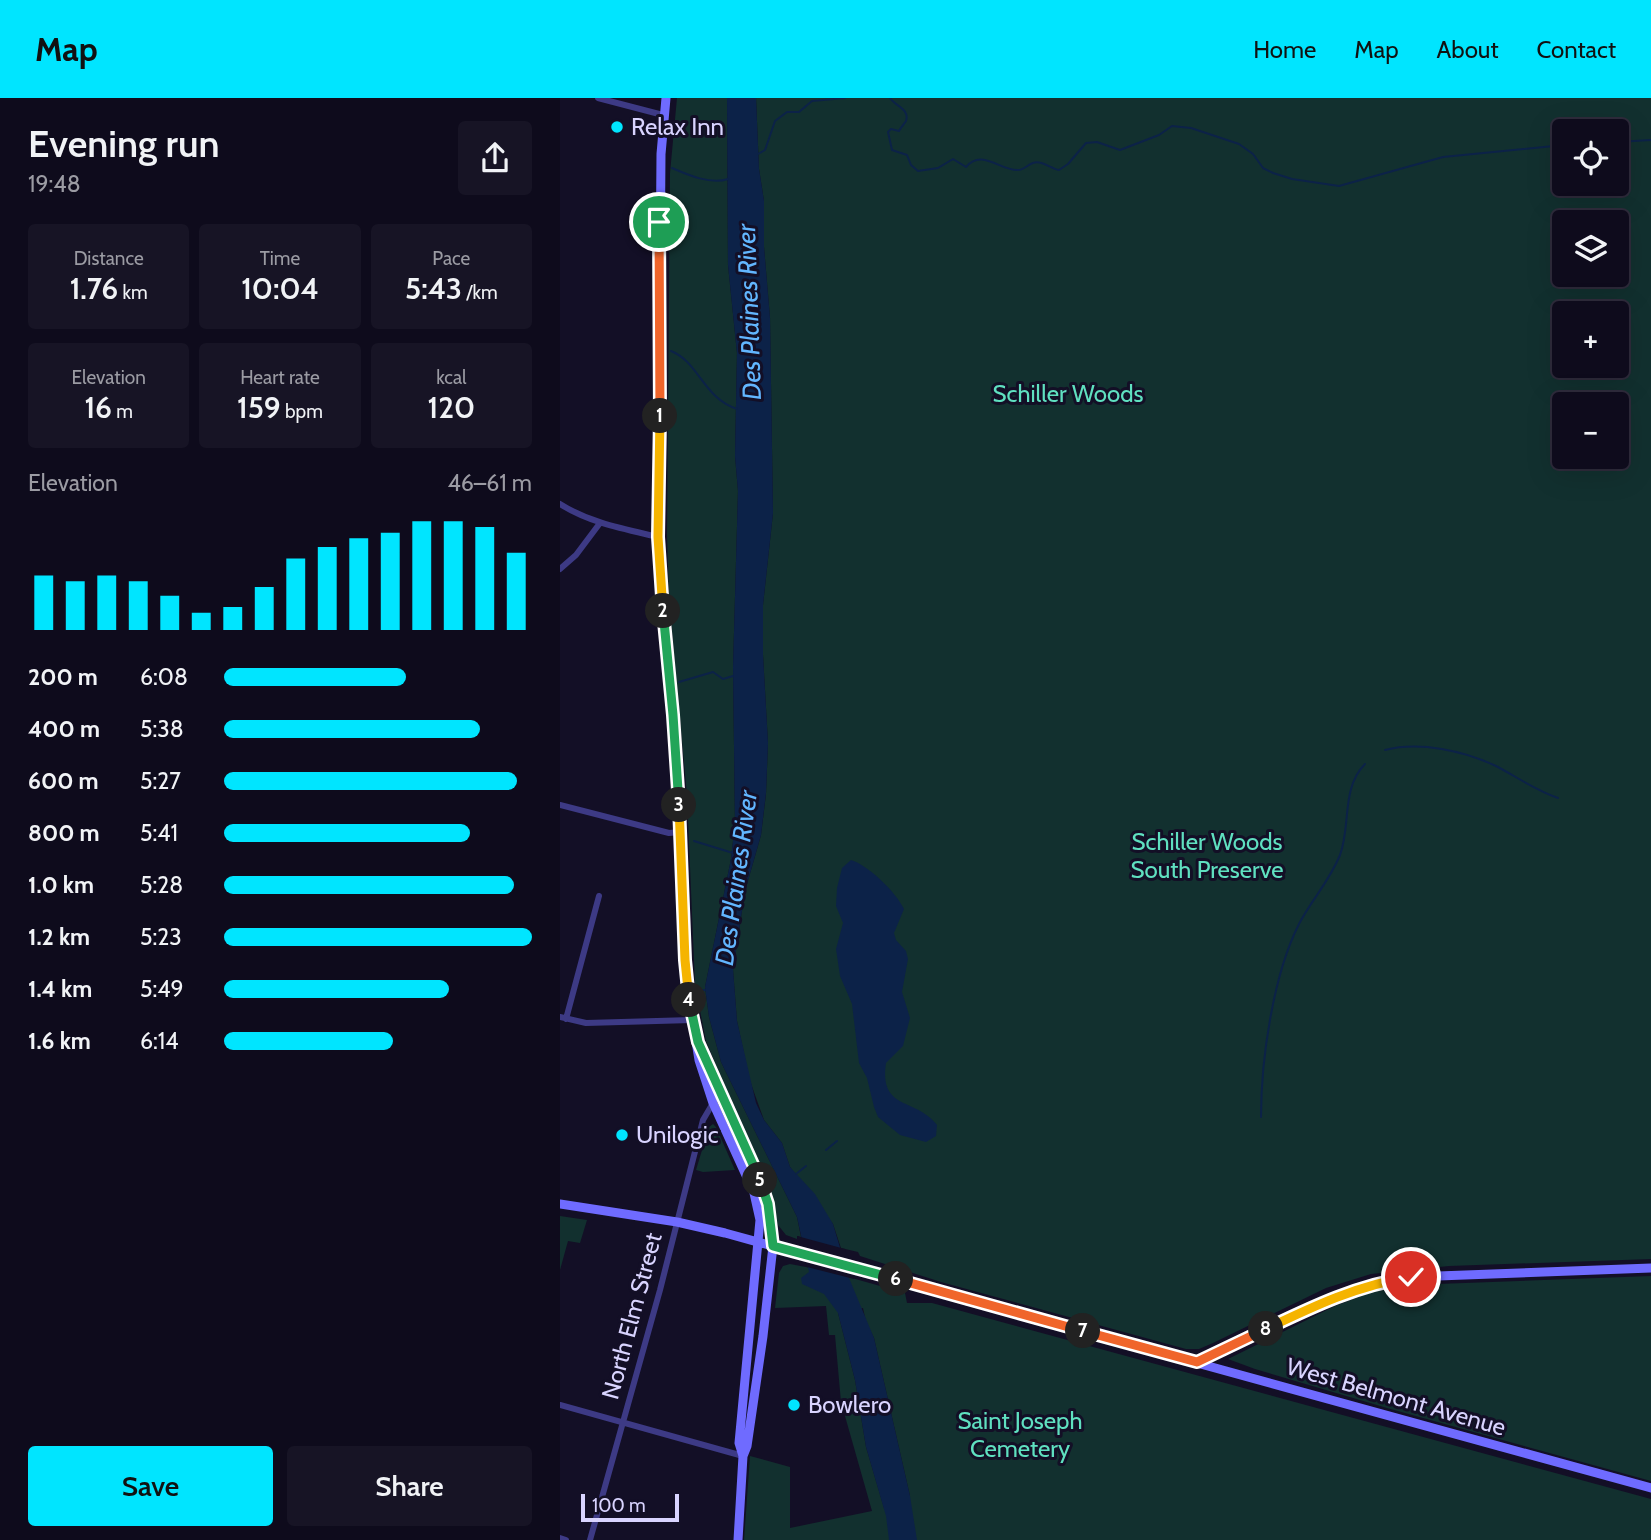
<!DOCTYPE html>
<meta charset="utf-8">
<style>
:root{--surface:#0e0b1c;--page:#171425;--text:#f1f3f6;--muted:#9b9ba3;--line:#2e2b3b;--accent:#00e5ff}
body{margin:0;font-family:Cabin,sans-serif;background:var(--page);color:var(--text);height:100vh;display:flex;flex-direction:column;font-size:26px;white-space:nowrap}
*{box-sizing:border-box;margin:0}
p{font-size:23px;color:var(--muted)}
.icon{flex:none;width:38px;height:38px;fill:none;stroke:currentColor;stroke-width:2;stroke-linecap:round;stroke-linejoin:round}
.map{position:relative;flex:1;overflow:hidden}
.details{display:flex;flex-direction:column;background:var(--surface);width:560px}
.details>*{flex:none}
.buttons{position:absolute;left:992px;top:21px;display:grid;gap:14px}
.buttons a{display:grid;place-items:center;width:77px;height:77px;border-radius:7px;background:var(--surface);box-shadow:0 7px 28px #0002,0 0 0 2px var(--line);font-size:35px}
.scale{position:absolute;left:21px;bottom:18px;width:98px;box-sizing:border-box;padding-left:7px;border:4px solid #d9d4ff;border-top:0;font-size:19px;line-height:24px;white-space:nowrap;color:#d9d4ff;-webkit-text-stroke:5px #130f26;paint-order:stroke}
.pin{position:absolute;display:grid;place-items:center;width:60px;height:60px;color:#fff;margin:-30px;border:4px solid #fff;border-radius:50%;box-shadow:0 2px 7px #0007}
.km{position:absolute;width:35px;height:35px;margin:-18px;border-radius:50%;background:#222;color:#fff;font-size:19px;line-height:35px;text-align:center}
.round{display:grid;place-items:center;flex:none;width:74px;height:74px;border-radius:7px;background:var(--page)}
.headline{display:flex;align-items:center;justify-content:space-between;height:119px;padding:0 28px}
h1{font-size:38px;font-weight:600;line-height:52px}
.figures{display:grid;grid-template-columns:repeat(3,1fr);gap:10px;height:119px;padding:7px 28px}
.figures div{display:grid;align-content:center;border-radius:7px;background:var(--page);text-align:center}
.figures b{font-size:30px;font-weight:600}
.figures small{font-size:19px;font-weight:400}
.figures p{font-size:19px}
.chart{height:196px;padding:14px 28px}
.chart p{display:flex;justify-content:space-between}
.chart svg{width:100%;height:126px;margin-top:7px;stroke:var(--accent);stroke-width:6}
.button{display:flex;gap:14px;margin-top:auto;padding:14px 28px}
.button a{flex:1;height:80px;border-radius:7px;background:var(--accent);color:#111;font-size:28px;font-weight:600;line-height:80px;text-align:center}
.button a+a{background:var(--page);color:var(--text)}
ul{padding:0 28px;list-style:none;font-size:23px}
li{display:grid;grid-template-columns:112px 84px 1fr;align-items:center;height:52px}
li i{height:18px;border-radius:9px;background:var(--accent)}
header{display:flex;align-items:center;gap:42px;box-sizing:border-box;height:98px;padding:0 35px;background:var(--accent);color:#111}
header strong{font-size:33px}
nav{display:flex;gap:38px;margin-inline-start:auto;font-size:24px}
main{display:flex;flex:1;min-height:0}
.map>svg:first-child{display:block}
.green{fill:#12302f;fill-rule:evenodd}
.water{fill:#0c2248}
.pier{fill:#130f26}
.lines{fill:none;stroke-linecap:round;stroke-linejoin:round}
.stream{stroke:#0c2248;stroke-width:2}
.street{stroke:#3d3a85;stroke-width:6}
.secondary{stroke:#6f6bff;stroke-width:9}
.split-1-casing{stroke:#fff;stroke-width:14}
.split-2-casing{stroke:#fff;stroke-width:14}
.split-3-casing{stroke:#fff;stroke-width:14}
.split-4-casing{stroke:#fff;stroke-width:14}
.split-5-casing{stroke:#fff;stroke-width:14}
.split-6-casing{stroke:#fff;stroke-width:14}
.split-7-casing{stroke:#fff;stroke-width:14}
.split-8-casing{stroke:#fff;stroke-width:14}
.split-9-casing{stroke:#fff;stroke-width:14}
.split-1{stroke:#f0652b;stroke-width:9}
.split-2{stroke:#f5b400;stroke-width:9}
.split-3{stroke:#22a559;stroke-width:9}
.split-4{stroke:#f5b400;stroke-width:9}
.split-5{stroke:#22a559;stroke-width:9}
.split-6{stroke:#22a559;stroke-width:9}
.split-7{stroke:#f0652b;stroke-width:9}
.split-8{stroke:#f0652b;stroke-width:9}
.split-9{stroke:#f5b400;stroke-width:9}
.poi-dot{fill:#00e5ff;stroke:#130f26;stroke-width:2.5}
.labels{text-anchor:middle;stroke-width:6;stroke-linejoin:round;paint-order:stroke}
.poi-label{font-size:24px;fill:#d9d4ff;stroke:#130f26;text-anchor:start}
.park-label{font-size:24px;fill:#5fe0c0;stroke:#130f26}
.street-label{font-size:24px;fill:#d9d4ff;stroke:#130f26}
.water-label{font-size:26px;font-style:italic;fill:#62b6ff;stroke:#130f26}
</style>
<header>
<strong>Map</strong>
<nav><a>Home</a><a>Map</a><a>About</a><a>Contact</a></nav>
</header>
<main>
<section class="details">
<div class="headline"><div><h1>Evening run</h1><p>19:48</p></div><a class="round"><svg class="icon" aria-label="share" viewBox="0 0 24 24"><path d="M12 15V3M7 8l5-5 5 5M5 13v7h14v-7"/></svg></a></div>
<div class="figures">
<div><p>Distance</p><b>1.76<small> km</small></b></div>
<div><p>Time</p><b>10:04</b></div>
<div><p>Pace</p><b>5:43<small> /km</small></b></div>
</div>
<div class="figures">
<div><p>Elevation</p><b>16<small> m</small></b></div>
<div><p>Heart rate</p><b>159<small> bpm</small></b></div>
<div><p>kcal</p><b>120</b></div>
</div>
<div class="chart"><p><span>Elevation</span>46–61 m</p>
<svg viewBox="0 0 160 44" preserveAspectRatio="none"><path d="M5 44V25M15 44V27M25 44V25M35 44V27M45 44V32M55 44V38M65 44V36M75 44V29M85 44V19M95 44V15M105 44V12M115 44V10M125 44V6M135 44V6M145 44V8M155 44V17"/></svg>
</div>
<ul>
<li><b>200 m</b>6:08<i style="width:59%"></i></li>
<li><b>400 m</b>5:38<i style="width:83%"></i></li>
<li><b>600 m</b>5:27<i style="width:95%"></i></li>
<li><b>800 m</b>5:41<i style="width:80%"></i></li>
<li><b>1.0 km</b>5:28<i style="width:94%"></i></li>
<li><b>1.2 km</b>5:23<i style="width:100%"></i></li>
<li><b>1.4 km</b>5:49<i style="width:73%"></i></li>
<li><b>1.6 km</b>6:14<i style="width:55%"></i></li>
</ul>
<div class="button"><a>Save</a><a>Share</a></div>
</section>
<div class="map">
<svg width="1091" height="1442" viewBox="0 0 1091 1442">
<rect width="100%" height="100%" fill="#130f26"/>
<!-- green -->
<path class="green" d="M117,0H167L168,167L177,255L175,358L178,393L173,570L175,725L171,761L145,889L149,919L161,964L237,1119L241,1139L237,1138V1141L226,1137L218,1127L209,1095L146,943L135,887L127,697L109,501L107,437L110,75Z
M196,0H1091V1161L889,1168L811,1176L766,1190L653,1245L639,1251H626L381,1184L300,1158L298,1154L281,1150L273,1126L230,1069L222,1045L204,1022L190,983L177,923L173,872L185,793L201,737L206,696L208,645L203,557V507L213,415L210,220L204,149V103L199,71ZM1004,33H1057V86H1004ZM1004,124H1057V177H1004ZM1004,215H1057V268H1004ZM1004,306H1057V359H1004Z
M153,1026L156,1029L175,1072L143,1074L136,1072L149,1029Z
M0,1118L27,1122L20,1145L8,1143L0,1172Z
M230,1166L267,1173L345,1195L347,1205H372L1091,1401V1442H184L190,1358L230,1369V1430L312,1413L281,1304L275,1237H269L266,1208L215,1210L219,1175L223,1168ZM303,1210L306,1224L314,1240L350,1398L324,1410L306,1349L295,1282L278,1215Z
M1091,1178V1383L827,1310L695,1271L668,1261L775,1208L812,1194L851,1187Z"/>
<!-- water -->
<path class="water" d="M167,0H196L199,71L204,103V149L210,220L213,415L203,507V557L208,645L206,695L201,737L185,793L173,871L177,923L196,1005L204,1022L222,1045L230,1069L255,1096L273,1126L289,1180L314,1240L350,1398L357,1442H329L326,1418L306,1349L295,1282L278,1215L264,1196L242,1186L241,1180L249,1174L237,1119L161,964L149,919L145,889L171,761L175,725L173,570L178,393L175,358L177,255L168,167Z
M291,762C308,767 336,794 344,811L334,835L336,842L346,853L348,861L342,894L350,920L343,948L326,965C319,1013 355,999 377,1027L376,1038L366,1044L340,1037L318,1019L314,1009L307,980L299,965L292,906L280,878L276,851L283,825L276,808L277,790L282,770Z"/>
<!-- pier -->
<path class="pier" d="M237,1138L285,1151L294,1181L247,1169Z"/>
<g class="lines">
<!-- stream -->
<path class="stream" d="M330,0C335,8 350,11 346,23C344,26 341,29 339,33L331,31L328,34L332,52L347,57L351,67L358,73L378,70L393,61L406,69C422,50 440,73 458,72C464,72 467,67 473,65C482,62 490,70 499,72L508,66L526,45L537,44L560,52L599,37L612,28L631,30L679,46L693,56L703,70L713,75L732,81L779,88L883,59L1004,47
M1057,44L1091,42
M198,56L205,52L215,23L227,14H239L252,3L285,0
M112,70C128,77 151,87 168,81
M111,253C139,264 143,300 177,311
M119,584L153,574L163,581L173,578
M825,652C860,643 904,653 936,668C957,679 975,692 998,700
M134,743L173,755
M136,892H145
M701,1019C701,962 713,877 739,826C752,801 769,784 780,757C791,728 781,690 805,666
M266,1052L277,1043
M236,1076L246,1068"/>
<!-- street -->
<path class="street" d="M38,0L103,17
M0,406C30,425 64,431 98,439
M0,471L16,457L40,425
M0,707L109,735L120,734
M0,919L26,925L132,922
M6,921L39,798
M0,1307L183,1358
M0,1440L6,1442
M30,1442L100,1192L143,1022L153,1005"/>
<!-- secondary -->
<path class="secondary" d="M106,0L101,56L98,439L113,617L128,894L139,962L153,1005L194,1095L200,1122L179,1345L183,1358
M139,946L204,1091L211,1121L213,1148L203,1238L187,1348L183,1358L178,1442
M0,1106L117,1124L165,1135L1091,1390
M637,1264C706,1231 774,1190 851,1179L1091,1170"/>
</g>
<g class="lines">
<defs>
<path id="split-1" d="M99,124L100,318"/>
<path id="split-2" d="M100,318L98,439L103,513"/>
<path id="split-3" d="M103,513L113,617L119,707"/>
<path id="split-4" d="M119,707L125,862L129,902"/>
<path id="split-5" d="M129,902L138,944L200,1082"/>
<path id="split-6" d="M200,1082L208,1106L213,1148L336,1181"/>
<path id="split-7" d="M336,1181L523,1233"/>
<path id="split-8" d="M523,1233L637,1264L706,1231"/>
<path id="split-9" d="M706,1231C754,1208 798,1187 851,1179"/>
</defs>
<!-- split-1 casing -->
<use href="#split-1" class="split-1-casing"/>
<!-- split-2 casing -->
<use href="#split-2" class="split-2-casing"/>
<!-- split-3 casing -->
<use href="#split-3" class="split-3-casing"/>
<!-- split-4 casing -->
<use href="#split-4" class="split-4-casing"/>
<!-- split-5 casing -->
<use href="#split-5" class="split-5-casing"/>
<!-- split-6 casing -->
<use href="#split-6" class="split-6-casing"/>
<!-- split-7 casing -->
<use href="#split-7" class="split-7-casing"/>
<!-- split-8 casing -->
<use href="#split-8" class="split-8-casing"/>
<!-- split-9 casing -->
<use href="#split-9" class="split-9-casing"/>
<!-- split-1 -->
<use href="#split-1" class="split-1"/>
<!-- split-2 -->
<use href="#split-2" class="split-2"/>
<!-- split-3 -->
<use href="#split-3" class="split-3"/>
<!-- split-4 -->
<use href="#split-4" class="split-4"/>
<!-- split-5 -->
<use href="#split-5" class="split-5"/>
<!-- split-6 -->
<use href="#split-6" class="split-6"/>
<!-- split-7 -->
<use href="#split-7" class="split-7"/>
<!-- split-8 -->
<use href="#split-8" class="split-8"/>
<!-- split-9 -->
<use href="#split-9" class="split-9"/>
</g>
<!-- markers -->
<g class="poi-dot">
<circle cx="57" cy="29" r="7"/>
<circle cx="62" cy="1037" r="7"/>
<circle cx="234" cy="1307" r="7"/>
</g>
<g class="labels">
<!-- poi labels -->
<g class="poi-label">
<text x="71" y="37">Relax Inn</text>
<text x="76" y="1045">Unilogic</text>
<text x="248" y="1315">Bowlero</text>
</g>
<!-- park labels -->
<g class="park-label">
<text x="508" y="304">Schiller Woods</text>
<text x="647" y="752">Schiller Woods<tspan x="647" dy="28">South Preserve</tspan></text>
<text x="460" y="1331">Saint Joseph<tspan x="460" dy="28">Cemetery</tspan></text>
</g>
<!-- street labels -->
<g class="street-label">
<text transform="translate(72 1218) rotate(-75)" y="8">North Elm Street</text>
<text transform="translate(836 1299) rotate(16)" y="8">West Belmont Avenue</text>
</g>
<!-- water labels -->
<g class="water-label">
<text transform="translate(189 214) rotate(-92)" y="9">Des Plaines River</text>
<text transform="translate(176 780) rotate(-82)" y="9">Des Plaines River</text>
</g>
</g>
</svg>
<div class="buttons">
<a><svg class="icon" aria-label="locate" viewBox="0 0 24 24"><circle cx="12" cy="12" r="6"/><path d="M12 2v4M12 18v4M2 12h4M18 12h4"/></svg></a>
<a><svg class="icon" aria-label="layers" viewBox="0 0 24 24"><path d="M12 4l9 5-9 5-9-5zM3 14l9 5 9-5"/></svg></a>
<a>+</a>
<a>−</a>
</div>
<div class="scale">100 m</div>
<div class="pin" style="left:99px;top:124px;background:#1e9e55"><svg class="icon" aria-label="arrive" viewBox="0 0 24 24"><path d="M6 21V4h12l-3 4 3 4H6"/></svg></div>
<div class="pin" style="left:851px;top:1179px;background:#d93025"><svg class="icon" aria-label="check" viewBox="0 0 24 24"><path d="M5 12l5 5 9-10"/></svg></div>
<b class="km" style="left:100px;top:318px">1</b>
<b class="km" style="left:103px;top:513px">2</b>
<b class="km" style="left:119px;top:707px">3</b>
<b class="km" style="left:129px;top:902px">4</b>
<b class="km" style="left:200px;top:1082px">5</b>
<b class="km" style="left:336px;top:1181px">6</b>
<b class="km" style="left:523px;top:1233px">7</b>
<b class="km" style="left:706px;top:1231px">8</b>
</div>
</main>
